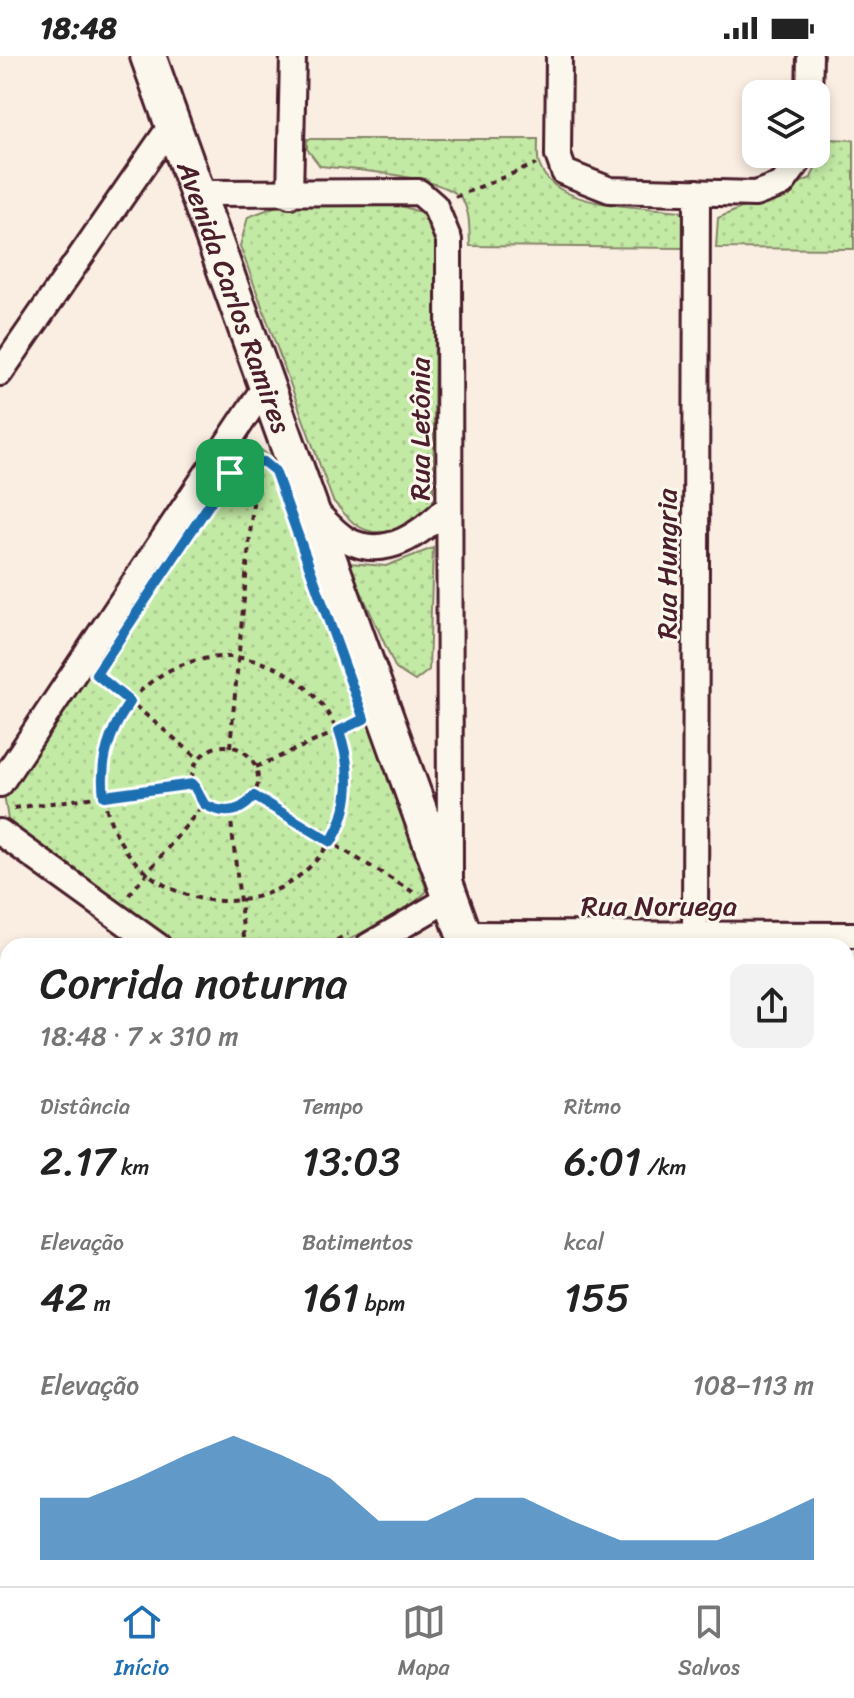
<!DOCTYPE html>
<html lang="pt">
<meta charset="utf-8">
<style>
:root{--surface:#fff;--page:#f2f2f2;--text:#222;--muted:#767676;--line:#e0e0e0;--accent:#1f6fb2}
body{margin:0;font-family:Sriracha,sans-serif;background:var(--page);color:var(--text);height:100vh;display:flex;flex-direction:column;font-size:30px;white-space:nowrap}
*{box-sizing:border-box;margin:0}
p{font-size:26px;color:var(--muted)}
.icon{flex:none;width:44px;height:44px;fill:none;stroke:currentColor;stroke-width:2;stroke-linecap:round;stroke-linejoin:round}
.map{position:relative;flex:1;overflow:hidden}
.drawer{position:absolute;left:0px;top:882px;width:854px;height:648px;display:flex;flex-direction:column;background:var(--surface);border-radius:24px 24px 0 0;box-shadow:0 4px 12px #0003}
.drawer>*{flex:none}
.fabs{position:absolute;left:742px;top:24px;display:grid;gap:16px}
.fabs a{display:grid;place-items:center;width:88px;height:88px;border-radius:16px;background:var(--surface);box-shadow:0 4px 12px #0003;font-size:40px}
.pin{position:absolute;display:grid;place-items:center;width:68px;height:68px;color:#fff;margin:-34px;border-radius:16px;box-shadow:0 4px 12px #0006}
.round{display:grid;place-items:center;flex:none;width:84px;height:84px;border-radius:16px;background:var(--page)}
.overview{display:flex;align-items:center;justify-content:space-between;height:136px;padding:0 40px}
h1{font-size:44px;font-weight:600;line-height:60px}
.metrics{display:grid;grid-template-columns:repeat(3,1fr);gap:12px;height:136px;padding:8px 40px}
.metrics div{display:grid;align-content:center}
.metrics b{font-size:40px;font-weight:600}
.metrics small{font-size:22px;font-weight:400}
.metrics p{font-size:22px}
.chart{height:224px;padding:16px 40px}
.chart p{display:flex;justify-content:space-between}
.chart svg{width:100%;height:144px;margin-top:8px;fill:var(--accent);opacity:.7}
.status{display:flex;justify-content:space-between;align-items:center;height:56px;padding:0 40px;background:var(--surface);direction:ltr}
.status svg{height:22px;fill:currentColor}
.dock{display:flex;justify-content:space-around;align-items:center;height:112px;border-top:2px solid var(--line);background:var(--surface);font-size:22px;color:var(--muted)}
.dock a{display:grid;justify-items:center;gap:4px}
.dock .current{color:var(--accent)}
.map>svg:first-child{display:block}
.grass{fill:url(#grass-dots);stroke:#868468;stroke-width:2}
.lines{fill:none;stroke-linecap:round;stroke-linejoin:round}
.minor-casing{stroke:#4a1f2b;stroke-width:30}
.secondary-casing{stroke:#4a1f2b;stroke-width:40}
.path{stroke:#4a1f2b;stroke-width:4;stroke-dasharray:6 6;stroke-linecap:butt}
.minor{stroke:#fbf7ec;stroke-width:24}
.secondary{stroke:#fbf7ec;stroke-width:34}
.route-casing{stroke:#fff;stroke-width:16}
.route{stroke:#1f6fb2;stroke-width:10}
.labels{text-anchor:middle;stroke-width:6;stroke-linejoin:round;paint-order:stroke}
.street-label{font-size:28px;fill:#4a1f2b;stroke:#fbf7ec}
</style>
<div class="status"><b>18:48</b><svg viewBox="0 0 49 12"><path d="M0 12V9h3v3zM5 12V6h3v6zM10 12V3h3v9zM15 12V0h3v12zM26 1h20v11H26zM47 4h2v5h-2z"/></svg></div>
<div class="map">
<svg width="854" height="1530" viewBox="0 0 854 1530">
<defs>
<pattern id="grass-dots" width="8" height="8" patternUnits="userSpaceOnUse" patternTransform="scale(2)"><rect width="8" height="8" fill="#c3eaa5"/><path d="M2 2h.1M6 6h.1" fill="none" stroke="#a9c88e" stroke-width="1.8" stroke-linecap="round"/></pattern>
</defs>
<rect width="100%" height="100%" fill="#faeee3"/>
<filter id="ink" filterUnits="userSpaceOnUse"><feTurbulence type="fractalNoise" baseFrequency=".0125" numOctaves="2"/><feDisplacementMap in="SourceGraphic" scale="16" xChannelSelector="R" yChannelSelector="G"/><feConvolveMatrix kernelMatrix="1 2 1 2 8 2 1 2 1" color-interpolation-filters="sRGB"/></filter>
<g filter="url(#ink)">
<!-- grass -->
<path class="grass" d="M307,83H538C538,90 537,101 539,108C554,154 640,150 680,155L686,163L685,192L470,190C469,174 471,153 460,141C438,119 352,114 320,110L307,93Z
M828,83L854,84V193L716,192L718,162L811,122Z
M392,147L420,156L436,179L433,447C416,468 382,488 355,468C347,462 340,452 333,445L240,190L248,161L279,149Z
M258,392L281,408L427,835L413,848L338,890H176L8,764L4,738L237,396Z
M433,492L429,614L415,625L396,613L348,507L386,510Z
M846,1407H854V1530H817V1522H846Z"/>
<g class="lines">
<defs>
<path id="minor" d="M559,0L558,99L564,116L610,134L755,138L782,128L804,98
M809,38L810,0
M198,137L419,136L435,150L449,184L450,842L368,890
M290,139L293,0
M0,317L172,68
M314,454C324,464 335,477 347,484C386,505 423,476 449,450
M0,728L268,326
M0,776L158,890
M463,878L854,879
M695,879L697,136
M0,1053L8,1060
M0,1328L8,1334
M0,1355L8,1351
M146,1530L160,1522
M787,1530V1522"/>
<g id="secondary">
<path id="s1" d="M148,0L468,890"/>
<path d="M692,1522L694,1530"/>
</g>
</defs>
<!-- minor casing -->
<use href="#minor" class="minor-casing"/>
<!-- secondary casing -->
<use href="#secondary" class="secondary-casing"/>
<!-- path -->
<path class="path" d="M455,141L536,108
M246,406H264
M103 723a122 122 0 1 1 244 0a122 122 0 1 1-244 0Z
M98,619L199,703
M192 723a33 33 0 1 1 66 0a33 33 0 1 1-66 0Z
M230,691L257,404
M256,711L356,667
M254,740L413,836
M14,752L193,728
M230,756L245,890
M129,839L204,748
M181,884L189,890
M326,890L348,878"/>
<!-- minor -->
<use href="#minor" class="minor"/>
<!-- secondary -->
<use href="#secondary" class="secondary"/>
</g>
</g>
<g class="lines" filter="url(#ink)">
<defs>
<path id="route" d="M248,404L264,406L275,415L364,663L339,675C352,712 352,752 331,786L254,740C240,758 223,759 204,748L193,728L104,740C99,704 110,674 130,646L96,618L230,417Z"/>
</defs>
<!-- route casing -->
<use href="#route" class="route-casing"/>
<!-- route -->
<use href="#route" class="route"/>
</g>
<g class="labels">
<!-- street labels -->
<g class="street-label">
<text dy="10" stroke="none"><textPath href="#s1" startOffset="256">Avenida Carlos Ramires</textPath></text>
<text transform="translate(419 373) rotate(-90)" y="10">Rua Letônia</text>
<text transform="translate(666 508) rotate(-90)" y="10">Rua Hungria</text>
<text x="659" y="859">Rua Noruega</text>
</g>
</g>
</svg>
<div class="fabs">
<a><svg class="icon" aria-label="layers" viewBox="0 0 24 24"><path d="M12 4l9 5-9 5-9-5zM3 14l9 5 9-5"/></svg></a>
</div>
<div class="pin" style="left:230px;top:417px;background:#1e9e55"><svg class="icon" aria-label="arrive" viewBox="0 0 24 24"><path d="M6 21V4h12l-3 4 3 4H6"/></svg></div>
<section class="drawer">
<div class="overview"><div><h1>Corrida noturna</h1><p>18:48 · 7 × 310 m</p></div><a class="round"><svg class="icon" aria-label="share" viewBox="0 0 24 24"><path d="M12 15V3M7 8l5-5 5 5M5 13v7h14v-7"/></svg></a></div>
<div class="metrics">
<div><p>Distância</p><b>2.17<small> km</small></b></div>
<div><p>Tempo</p><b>13:03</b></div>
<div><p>Ritmo</p><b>6:01<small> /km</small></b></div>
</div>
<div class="metrics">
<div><p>Elevação</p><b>42<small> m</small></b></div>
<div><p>Batimentos</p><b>161<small> bpm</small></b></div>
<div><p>kcal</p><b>155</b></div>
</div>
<div class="chart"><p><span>Elevação</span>108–113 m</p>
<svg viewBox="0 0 160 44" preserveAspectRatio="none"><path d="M0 44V25L10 25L20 19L30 12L40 6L50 12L60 19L70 32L80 32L90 25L100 25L110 32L120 38L130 38L140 38L150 32L160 25V44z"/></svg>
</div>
</section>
</div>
<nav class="dock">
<a class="current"><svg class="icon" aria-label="home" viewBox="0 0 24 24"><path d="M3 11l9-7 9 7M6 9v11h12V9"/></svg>Início</a>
<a><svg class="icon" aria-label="map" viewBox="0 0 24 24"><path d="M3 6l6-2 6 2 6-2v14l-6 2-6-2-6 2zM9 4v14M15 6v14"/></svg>Mapa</a>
<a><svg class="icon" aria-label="saved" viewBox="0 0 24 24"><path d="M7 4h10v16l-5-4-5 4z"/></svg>Salvos</a>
</nav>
